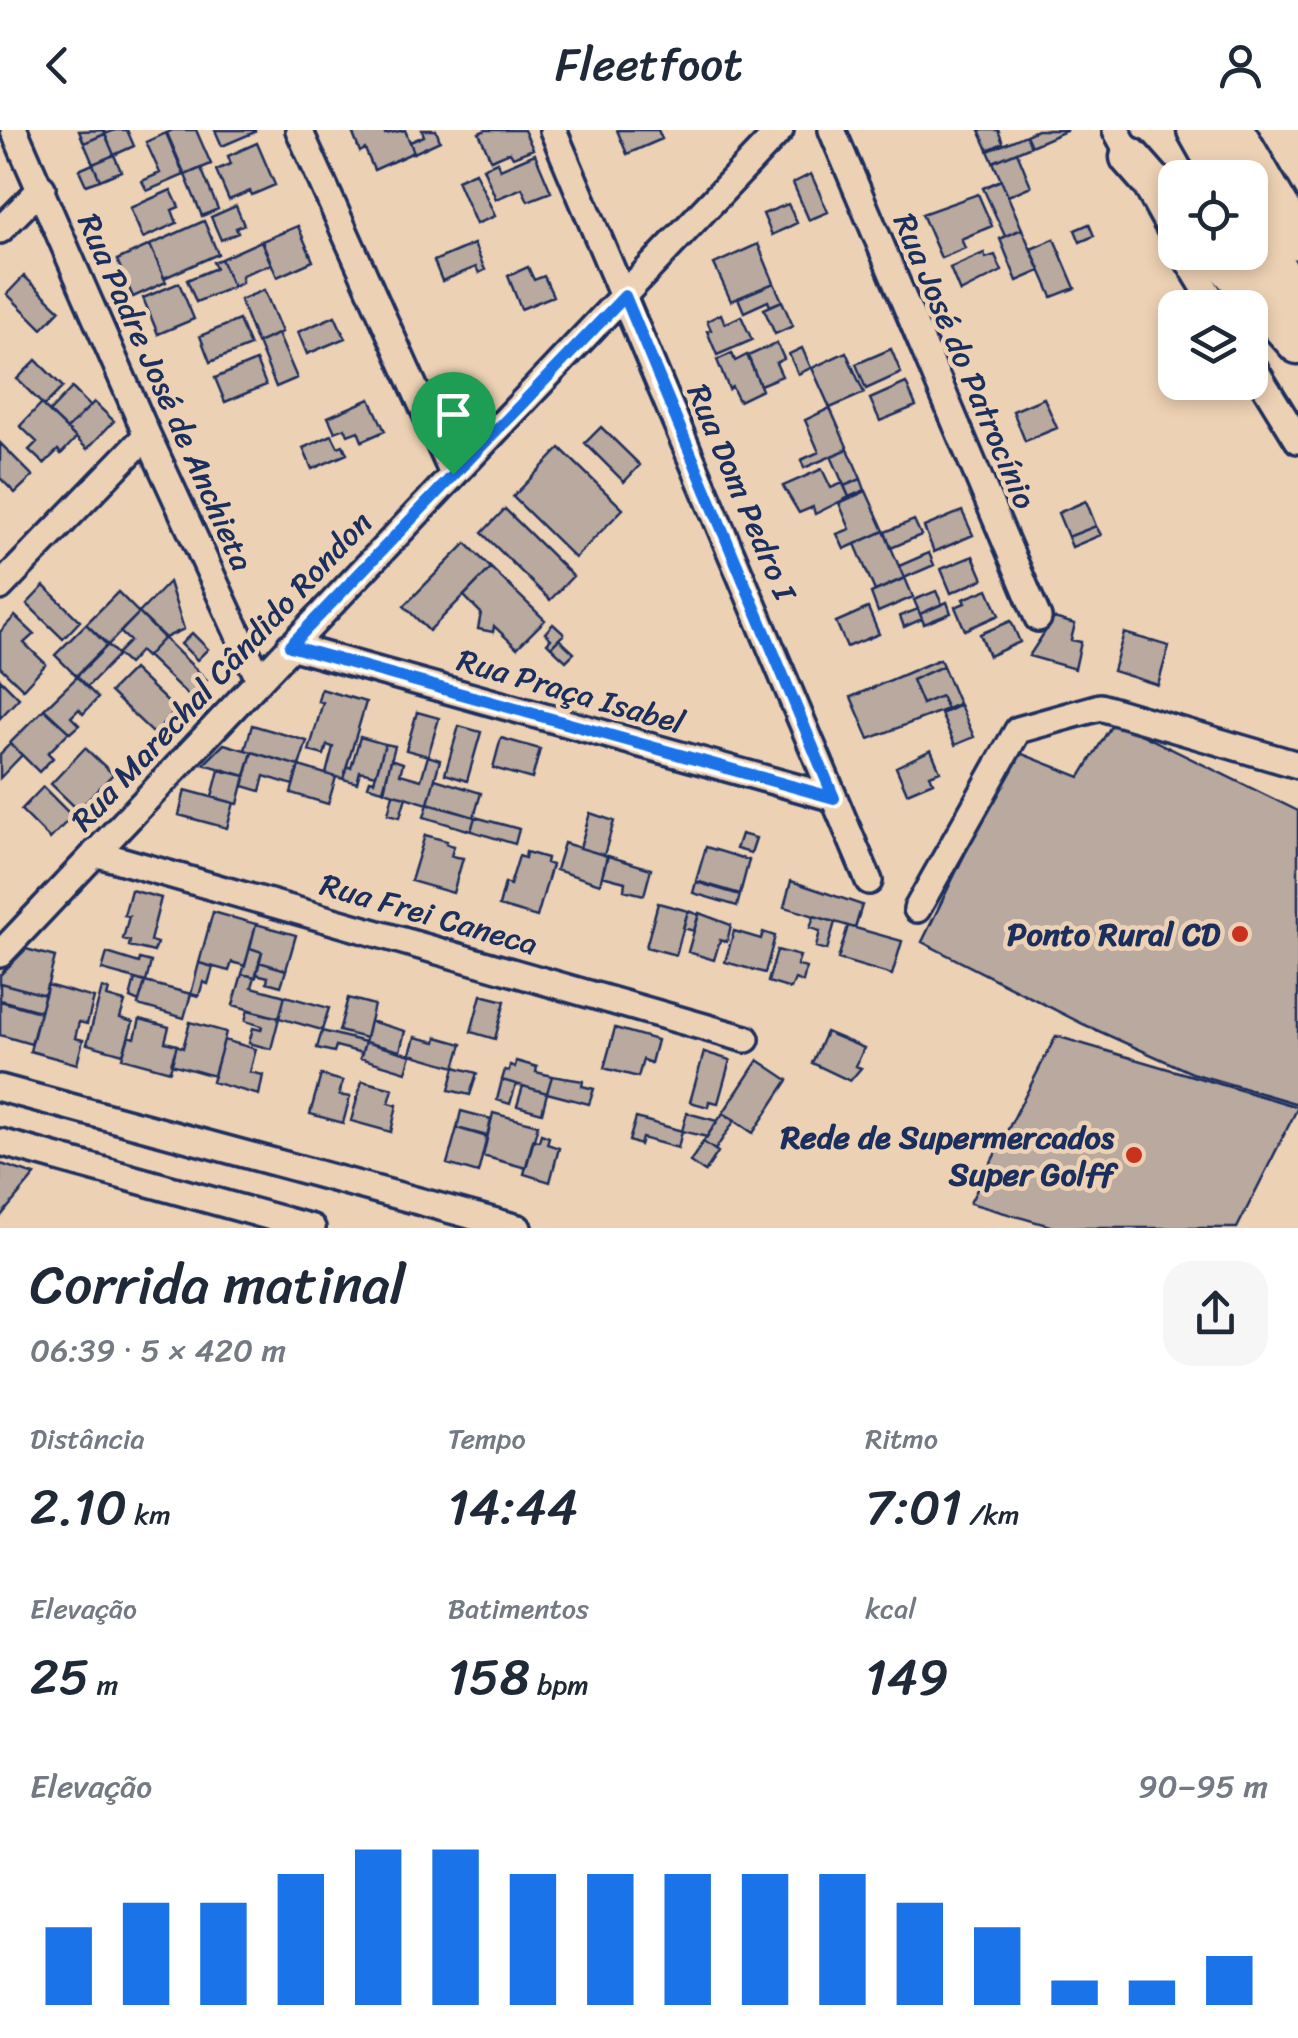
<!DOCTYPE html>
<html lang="pt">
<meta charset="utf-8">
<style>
:root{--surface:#fff;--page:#f6f6f7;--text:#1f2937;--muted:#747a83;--accent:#1a73e8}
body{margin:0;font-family:Sriracha,sans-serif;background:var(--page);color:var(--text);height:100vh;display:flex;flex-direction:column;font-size:38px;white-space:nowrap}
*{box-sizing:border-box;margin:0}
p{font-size:32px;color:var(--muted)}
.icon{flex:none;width:55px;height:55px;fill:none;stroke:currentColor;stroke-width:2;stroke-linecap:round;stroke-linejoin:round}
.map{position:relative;height:1098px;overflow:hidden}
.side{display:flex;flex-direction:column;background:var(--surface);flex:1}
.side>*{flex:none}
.tools{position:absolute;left:1158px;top:30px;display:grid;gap:20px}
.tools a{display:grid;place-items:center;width:110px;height:110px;border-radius:20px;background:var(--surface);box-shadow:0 5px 15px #0003;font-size:50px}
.pin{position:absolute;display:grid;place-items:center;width:85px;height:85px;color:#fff;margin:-102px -42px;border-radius:50% 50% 50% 0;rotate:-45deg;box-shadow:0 0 10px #0007}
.pin .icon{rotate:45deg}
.round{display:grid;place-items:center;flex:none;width:105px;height:105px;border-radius:30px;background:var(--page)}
.summary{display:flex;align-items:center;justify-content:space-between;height:170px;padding:0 30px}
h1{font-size:55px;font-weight:600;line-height:75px}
.figures{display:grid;grid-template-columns:repeat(3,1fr);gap:15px;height:170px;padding:10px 30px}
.figures div{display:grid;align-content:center}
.figures b{font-size:50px;font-weight:600}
.figures small{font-size:28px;font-weight:400}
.figures p{font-size:28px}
.chart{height:280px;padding:20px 30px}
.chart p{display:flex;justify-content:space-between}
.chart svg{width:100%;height:180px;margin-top:10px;stroke:var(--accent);stroke-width:6}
header{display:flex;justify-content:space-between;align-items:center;height:130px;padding:0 30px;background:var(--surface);font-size:45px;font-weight:600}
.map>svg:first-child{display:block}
.building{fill:#b9a99f;stroke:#1b2f5e;stroke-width:2.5}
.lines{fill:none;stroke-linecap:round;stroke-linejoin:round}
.minor-casing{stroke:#1b2f5e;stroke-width:32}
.highway-casing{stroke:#1b2f5e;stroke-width:45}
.minor{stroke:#edd1b4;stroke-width:25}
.highway{stroke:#edd1b4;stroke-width:38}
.route-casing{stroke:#fff;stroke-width:20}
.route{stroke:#1a73e8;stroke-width:12}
.poi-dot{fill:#c8321e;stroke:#edd1b4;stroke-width:4}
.labels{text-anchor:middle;stroke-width:9;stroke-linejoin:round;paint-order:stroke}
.street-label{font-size:32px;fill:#1b2f5e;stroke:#edd1b4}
.poi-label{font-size:32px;font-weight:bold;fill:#1b2f5e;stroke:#edd1b4;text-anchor:end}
</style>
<header><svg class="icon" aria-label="back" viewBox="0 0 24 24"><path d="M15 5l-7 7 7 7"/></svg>Fleetfoot<svg class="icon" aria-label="person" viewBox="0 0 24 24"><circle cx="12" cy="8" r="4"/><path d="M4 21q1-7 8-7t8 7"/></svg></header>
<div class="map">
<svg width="1298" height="1098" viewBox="0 0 1298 1098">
<rect width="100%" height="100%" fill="#edd1b4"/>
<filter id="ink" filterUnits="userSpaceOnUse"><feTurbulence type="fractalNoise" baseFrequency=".01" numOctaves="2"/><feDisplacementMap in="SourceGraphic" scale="20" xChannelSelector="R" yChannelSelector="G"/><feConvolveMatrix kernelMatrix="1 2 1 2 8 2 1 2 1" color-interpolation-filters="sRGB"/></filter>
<g filter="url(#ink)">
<!-- building -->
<path class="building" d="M104,0L105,4L84,13L79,1Z
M115,0H127L134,16L114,25L105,4Z
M173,0H196L211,34L185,45L167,3Z
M215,0H255V2L222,16Z
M361,0H383L385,4L405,0L414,22L374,40L365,19L360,22L353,4Z
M422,0H436L440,11L414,23L410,12L424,6Z
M486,0H524L533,19L513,27L510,22L491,30L479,3Z
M617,0H658L662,9L627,24Z
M979,0H998L1003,13L988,20Z
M1037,0H1066V1L1031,16L1026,5Z
M166,3L184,45L147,61L142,51L160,43L146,12Z
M105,4L114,25L93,34L84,13Z
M1026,5L1031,16L993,32L988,21Z
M257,13L275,55L252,65L250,61L229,70L216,40L231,34L228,26Z
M1017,22L1031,56L1008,66L993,32Z
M535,24L551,62L528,71L522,58L496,69L483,38L497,32L500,39Z
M114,25L121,41L100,50L93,34Z
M93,34L100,50L86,55L79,40Z
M201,38L218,79L202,86L185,45Z
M475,42L495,86L476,94L457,50Z
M811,44L828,82L809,90L793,53Z
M1001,50L1022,99L1005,106L983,58Z
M171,60L179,77L172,80L177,93L143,108L130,78Z
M978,64L992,96L961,109L965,118L941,128L922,84Z
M788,74L797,93L772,105L763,84Z
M236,76L244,95L236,98L238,103L221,110L211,87Z
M204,91L218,124L164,148L150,115Z
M1089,94L1094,106L1080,112L1075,100Z
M298,96L313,131L277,147L262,111Z
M1022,99L1040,141L1017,151L1000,109Z
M1054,109L1075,158L1052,167L1031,119Z
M261,111L271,134L242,145V153L233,157L221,129Z
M474,114L485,140L479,143L476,137L442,151L434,131Z
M758,114L774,153L731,171L714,134Z
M150,115L166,152L133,167L117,130Z
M984,123L986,128L995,125L1002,141L960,162L950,138Z
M221,129L233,157L196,172L187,150L216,138L213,132Z
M528,137L534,150L544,146L553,166L521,179L508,146Z
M24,146L60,180L42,199L7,164Z
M179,153L194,189L158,204L143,168Z
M774,153L782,171L770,176L768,171L744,182L738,168Z
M264,160L282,202L257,213L240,170Z
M782,171L793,196L775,204L764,179Z
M721,184L725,194L741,186L752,210L717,225L707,201L711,200L707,191Z
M335,186L345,208L307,224L298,202Z
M239,190L250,216L210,232L200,206Z
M278,204L297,248L276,257L258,213Z
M777,213L784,229L776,233L782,246L760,255L748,226Z
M802,218L811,238L798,244L789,224Z
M891,219L901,243L866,259L856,234Z
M846,222L864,263L830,278L812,238Z
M732,223L735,231L747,225L762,260L739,271L732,257L729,259L717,230Z
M36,230L63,257L44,276L17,249Z
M256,231L266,255L225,272L215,248Z
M906,253L916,276L880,291L870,269Z
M72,258L90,276L67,299L49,282Z
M1044,268L1057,298L1025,311L1013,281Z
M370,269L385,301L362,311L358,301L348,305L345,298L335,302L328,287Z
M94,272L114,291L87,319L67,299Z
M41,274L76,308L61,324L58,320L44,334L29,320L37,312L20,296Z
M830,278L848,319L804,338L801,330L819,322L805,290Z
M601,297L640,335L624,352L585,313Z
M332,305L338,317L343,315L347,324L312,339L303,318Z
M0,313L33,346L15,363L0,348Z
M560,318L623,379L575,428L513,367Z
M848,319L861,349L844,356L831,326Z
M822,339L831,358L843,353L849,367L815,384L813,377L799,383L783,356Z
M861,349L865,360L849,367L844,356Z
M866,361L884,401L844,419L837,404L850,399L839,373Z
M1086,371L1096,396L1068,407L1058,383Z
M505,379L573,446L550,470L482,403Z
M962,381L973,405L934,422L924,397Z
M914,390L921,405L891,418L885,402Z
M1096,396L1101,405L1072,417L1068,407Z
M884,401L904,448L875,461L855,414Z
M466,413L491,438L429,501L404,476Z
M929,423L934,435L904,448L899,436Z
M973,426L983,449L951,463L941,439Z
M491,438L545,490L517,518L494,496L493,502L478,499L481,483L464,466Z
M905,448L913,467L878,482L871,463Z
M169,452L184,499L165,508L139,483Z
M44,456L80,491L63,509L27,474Z
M988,459L999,485L965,500L955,477L965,473L963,469Z
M936,461L942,474L920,484L914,470Z
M118,462L139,483L108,515L86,494Z
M947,472L951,483L924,494L920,484Z
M868,478L879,504L847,517L836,492Z
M918,479L922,489L904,497L900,486Z
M139,483L164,508L146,527L140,521L128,534L117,524L130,511L120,502Z
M15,486L34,504L24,513L46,534L23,559L0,537V502Z
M1054,488L1075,494L1071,510L1081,512L1075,539L1029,526Z
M1011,491L1020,512L989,526L980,504Z
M86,494L107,515L76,546L55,525Z
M553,494L564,504L551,517L547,513L551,509L545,503Z
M192,503L208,519L197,530L181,514Z
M1124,503L1169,516L1158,555L1113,541Z
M164,508L207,550L190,567L147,526Z
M559,509L574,523L566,531L551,517Z
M108,515L118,525L87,557L77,546Z
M940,529L943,536L912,550L922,574L941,566L947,579L869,609L851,567Z
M943,536L959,574L947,579L941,566L922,574L912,550Z
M133,539L176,580L154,604L110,562Z
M77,547L98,568L83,584L79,579L71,587L79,595L70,603L44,579Z
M0,549L19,568L0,588Z
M321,559L366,572L343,649L326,644L333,617L327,615L324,625L309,621L323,572L318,571Z
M960,575L974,607L955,615L941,584Z
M44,579L69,602L48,623L53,628L39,642L10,613Z
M417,582L439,588L428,626L406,620Z
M1114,591L1298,681V974L1192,943L1083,894L922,812L1015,621L1080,647Z
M252,595L307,611L299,636L245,620Z
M459,596L481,602L467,651L445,644Z
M360,607L385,614L376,645L360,641L357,653L343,649L347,636L351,638Z
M501,608L540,619L532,649L493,638Z
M10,614L22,625L0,648V624Z
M224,614L252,622L245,646L204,634Z
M385,614L395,616L383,660L368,656L370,650L374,651Z
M85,618L113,644L78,680L51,654Z
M931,620L940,641L930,645L933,652L907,663L896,637Z
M252,622L299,636L293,655L264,646L260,661L243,656Z
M428,626L440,630L428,674L384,661L391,629L403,633L400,644L421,650Z
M299,636L336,647L328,674L291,663Z
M219,640L245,646L238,674L212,667Z
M435,649L481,663L474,687L428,673Z
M43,657L72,686L50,709L21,680Z
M185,660L234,673L227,698L179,685Z
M393,664L406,667L400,687L388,684Z
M428,674L475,687L471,701L424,687Z
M590,683L614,691L604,725L580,718Z
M475,687L519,699L515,714L471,701Z
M741,704L756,708L751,723L736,719Z
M425,705L447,711L446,714L454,716L451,726L463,728L453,763L411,751Z
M564,713L607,726L600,754L556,740Z
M706,717L749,730L740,764L696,751Z
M526,722L547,728L546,733L552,735L537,787L499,776L505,753L510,755L519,726L525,728Z
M608,726L651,739L644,765L624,760L625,752L602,746Z
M791,751L862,775L855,798L784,777Z
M696,752L740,765L737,776L693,763Z
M131,760L161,768L150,811L157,813L154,822L129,816L130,811L123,809L129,786L124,785Z
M658,773L688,781L676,825L646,817Z
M688,781L699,785L694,801L683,798Z
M213,782L256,794L245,836L232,832L229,841L199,833Z
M699,783L731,795L727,812L720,810L714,830L688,822Z
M814,786L835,792L827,820L816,817L820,801L810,798Z
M256,794L296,805L286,840L259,832L262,822L250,818Z
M848,796L902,811L892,845L838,829Z
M734,801L761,809L763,802L775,806L765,843L725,832Z
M250,818L262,822L256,847L242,844Z
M26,819L55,827L45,865L0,853V845Z
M777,820L800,826L797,835L806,838L803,852L795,849L791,859L768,852Z
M107,823L139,833L140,829L151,832L146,852L102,840Z
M259,832L286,840L281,856L267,852L268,847L256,844Z
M199,833L213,837L208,854L203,852L199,866L191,864Z
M242,844L255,847L252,857L285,866L279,888L233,875Z
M135,849L145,852L139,872L130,868Z
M145,852L191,864L184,888L138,875Z
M0,853L45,865L40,881L0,870Z
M47,855L94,868L87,894L79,892L75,908L83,910L77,934L30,921Z
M102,858L109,860L107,867L125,872L120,888L133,892L123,924L87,914Z
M481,865L505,871L495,909L471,902Z
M285,866L329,878L322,900L279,888Z
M348,868L374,875L366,908L339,901Z
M0,871L40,882L31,914L0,905Z
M248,880L279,888L271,919L249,913L253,898L261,900L262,896L245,891Z
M140,889L169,897L165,912L177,915L170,941L122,928L129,906L135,908Z
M370,891L405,901L400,921L365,912Z
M190,892L226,902L214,946L171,934L177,915L183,918Z
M615,898L657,910L651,933L643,930L638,947L604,938Z
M322,901L365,912L362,923L336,916L334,922L317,918Z
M826,902L864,918L856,936L861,938L850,951L812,933Z
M1056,906L1298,977L1237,1098H1057L970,1073Z
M415,907L436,912L437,907L462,914L455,937L410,924Z
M224,910L256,919L250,942L263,945L259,965L212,952Z
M365,912L411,925L406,942L360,928Z
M704,922L730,930L718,973L709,971L708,977L690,972Z
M758,930L788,950L753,1003L723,983Z
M516,931L537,937L536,942L552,946L547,963L502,950L505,940L509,941L510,935L515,937Z
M455,937L477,943L470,965L449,960Z
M321,945L343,951L339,965L350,967L343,993L310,984Z
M552,946L583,951L582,956L594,959L589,974L547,963Z
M502,950L516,954L510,974L497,970Z
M362,951L393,959L389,973L397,975L391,1002L351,991Z
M523,956L547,963L542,983L517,976Z
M461,981L491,989L487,1006L457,998Z
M493,983L538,995L526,1038L483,1026Z
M687,983L717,991L707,1007L682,1001Z
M723,983L735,990L715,1020L703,1012Z
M636,988L682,1001L678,1018L642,1008L640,1015L629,1011Z
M457,998L487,1007L478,1043L447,1034Z
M541,1004L549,1007L547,1014L559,1018L550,1052L524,1044L533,1010L539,1011Z
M703,1012L718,1022L705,1042L690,1032Z
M1,1034L35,1045L0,1087V1035Z"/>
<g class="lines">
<defs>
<path id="minor" d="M14,0L147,305L259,549
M299,0L453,344
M553,0L869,751
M832,0L1038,488
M1116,0L1175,108
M0,100L42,58
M1183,122L1217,178
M1250,232L1298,310
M0,457L147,305
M290,516L834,668
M95,723L746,909
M917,779L1018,600L1100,577L1298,635
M0,824L780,0
M0,958L518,1098
M0,1012L312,1098"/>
<path id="highway" d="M1197,0L1224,48
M1234,0L1298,110
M1130,27L1175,78
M1250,93L1298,175
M1215,122L1298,214"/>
</defs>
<!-- minor casing -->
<use href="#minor" class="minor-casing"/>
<!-- highway casing -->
<use href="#highway" class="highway-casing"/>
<!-- minor -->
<use href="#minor" class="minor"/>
<!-- highway -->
<use href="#highway" class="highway"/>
</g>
</g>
<g class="lines" filter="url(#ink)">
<defs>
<path id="route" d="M625,166L834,668L290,516Z"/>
</defs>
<!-- route casing -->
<use href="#route" class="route-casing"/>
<!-- route -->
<use href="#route" class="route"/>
</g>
<!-- markers -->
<g class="poi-dot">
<circle cx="1240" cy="804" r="10"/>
<circle cx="1134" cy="1025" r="10"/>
</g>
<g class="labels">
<!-- street labels -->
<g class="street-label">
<text transform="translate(965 231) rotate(67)" y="11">Rua José do Patrocínio</text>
<text transform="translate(166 262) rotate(66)" y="11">Rua Padre José de Anchieta</text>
<text transform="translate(742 362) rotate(67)" y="11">Rua Dom Pedro I</text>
<text transform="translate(221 541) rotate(-47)" y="11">Rua Marechal Cândido Rondon</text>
<text transform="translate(571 561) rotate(16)" y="11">Rua Praça Isabel</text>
<text transform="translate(429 784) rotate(16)" y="11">Rua Frei Caneca</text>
</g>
<!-- poi labels -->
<g class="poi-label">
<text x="1220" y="815">Ponto Rural CD</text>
<text x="1114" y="1018">Rede de Supermercados<tspan x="1114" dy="37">Super Golff</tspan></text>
</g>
</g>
</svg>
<div class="tools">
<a><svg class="icon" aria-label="locate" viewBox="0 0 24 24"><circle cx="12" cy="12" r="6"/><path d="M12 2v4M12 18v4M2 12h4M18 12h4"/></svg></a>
<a><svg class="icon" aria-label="layers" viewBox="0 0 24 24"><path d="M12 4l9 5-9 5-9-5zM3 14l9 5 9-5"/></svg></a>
</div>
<div class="pin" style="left:453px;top:344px;background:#1e9e55"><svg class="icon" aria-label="arrive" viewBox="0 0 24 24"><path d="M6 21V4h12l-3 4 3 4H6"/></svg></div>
</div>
<section class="side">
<div class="summary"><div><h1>Corrida matinal</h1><p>06:39 · 5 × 420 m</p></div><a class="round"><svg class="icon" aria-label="share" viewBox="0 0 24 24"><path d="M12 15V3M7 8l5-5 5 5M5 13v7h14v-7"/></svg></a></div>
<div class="figures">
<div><p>Distância</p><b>2.10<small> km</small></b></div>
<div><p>Tempo</p><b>14:44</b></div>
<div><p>Ritmo</p><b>7:01<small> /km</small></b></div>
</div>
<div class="figures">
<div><p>Elevação</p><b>25<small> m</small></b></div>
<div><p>Batimentos</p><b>158<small> bpm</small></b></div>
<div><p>kcal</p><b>149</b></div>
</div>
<div class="chart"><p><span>Elevação</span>90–95 m</p>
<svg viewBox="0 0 160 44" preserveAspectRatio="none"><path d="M5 44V25M15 44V19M25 44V19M35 44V12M45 44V6M55 44V6M65 44V12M75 44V12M85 44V12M95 44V12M105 44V12M115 44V19M125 44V25M135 44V38M145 44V38M155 44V32"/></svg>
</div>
</section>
